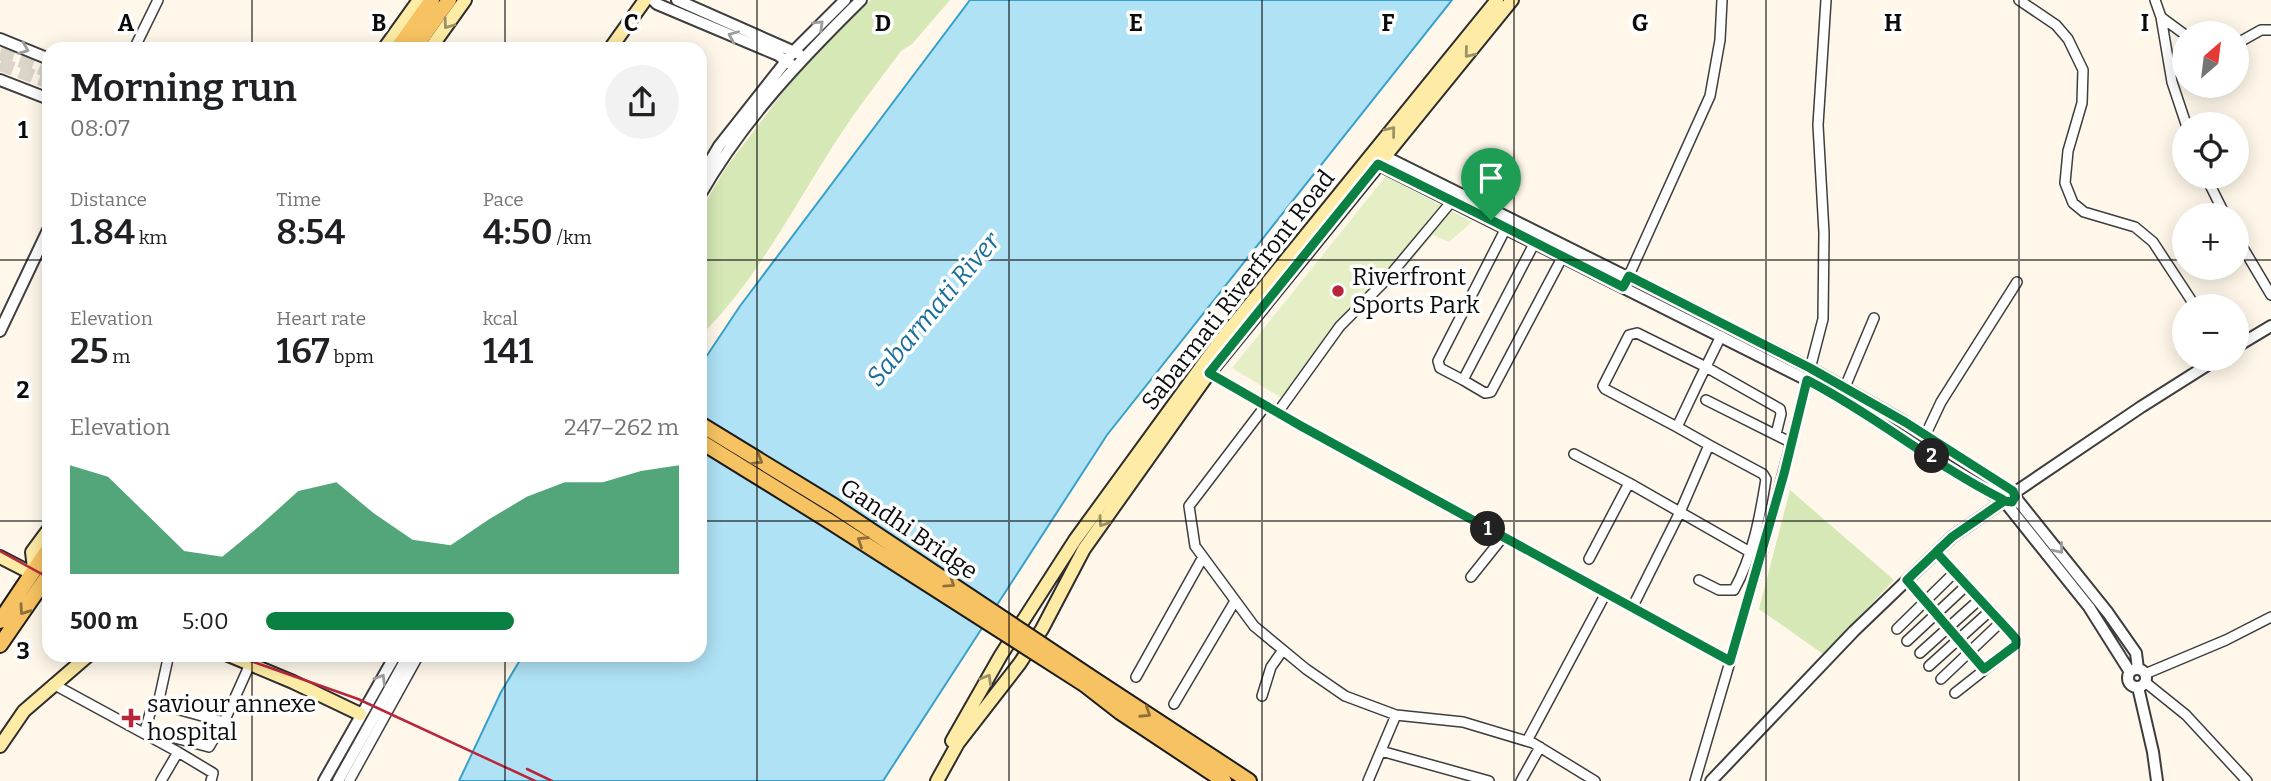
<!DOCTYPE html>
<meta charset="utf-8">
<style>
:root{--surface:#fff;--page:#f2f2f2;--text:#202124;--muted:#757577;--accent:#0b8043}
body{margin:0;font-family:Bitter,serif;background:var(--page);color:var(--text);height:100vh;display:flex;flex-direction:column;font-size:26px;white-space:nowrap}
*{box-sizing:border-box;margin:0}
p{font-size:23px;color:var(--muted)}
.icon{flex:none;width:38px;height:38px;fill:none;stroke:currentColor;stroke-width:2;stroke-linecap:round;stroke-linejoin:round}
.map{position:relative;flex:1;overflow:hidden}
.drawer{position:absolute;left:42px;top:42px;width:665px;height:620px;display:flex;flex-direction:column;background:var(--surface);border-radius:21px;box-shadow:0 4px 18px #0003}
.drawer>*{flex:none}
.needle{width:46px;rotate:28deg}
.controls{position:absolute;left:2172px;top:21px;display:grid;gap:14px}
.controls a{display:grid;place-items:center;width:77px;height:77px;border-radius:50%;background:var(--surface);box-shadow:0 4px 18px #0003;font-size:35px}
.pin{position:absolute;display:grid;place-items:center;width:60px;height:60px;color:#fff;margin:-72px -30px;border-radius:50% 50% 50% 0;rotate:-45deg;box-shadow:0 0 7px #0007}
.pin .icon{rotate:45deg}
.km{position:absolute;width:35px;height:35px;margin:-18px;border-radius:50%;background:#222;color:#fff;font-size:19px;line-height:35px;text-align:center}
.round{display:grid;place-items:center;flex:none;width:74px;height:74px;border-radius:37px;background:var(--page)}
.summary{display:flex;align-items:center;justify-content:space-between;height:119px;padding:0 28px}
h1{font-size:38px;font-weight:600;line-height:52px}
.stats{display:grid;grid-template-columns:repeat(3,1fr);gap:10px;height:119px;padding:7px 28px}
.stats div{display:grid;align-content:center}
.stats b{font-size:35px;font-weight:600}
.stats small{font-size:19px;font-weight:400}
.stats p{font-size:19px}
.chart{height:196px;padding:14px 28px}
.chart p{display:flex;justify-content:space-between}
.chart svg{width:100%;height:126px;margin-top:7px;fill:var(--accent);opacity:.7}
ul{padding:0 28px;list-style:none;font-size:23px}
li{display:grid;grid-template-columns:112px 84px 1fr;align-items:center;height:52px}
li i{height:18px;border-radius:9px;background:var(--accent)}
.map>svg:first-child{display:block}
.green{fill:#d5e8b5}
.pitch{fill:#e5efc6}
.water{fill:#afe2f5;stroke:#37a0cb;stroke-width:2}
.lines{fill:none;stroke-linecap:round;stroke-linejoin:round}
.primary-tunnel{stroke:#dad4c9;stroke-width:14;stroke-dasharray:14 7;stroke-linecap:butt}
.minor-casing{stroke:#3e3e3e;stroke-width:12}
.tertiary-casing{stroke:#3e3e3e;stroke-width:14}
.secondary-casing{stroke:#2d2d2d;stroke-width:16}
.primary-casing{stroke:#1c1c1c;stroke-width:18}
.minor{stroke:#fff;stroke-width:9}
.tertiary{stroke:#fff;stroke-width:10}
.secondary{stroke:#feeba5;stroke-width:12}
.primary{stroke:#f7c362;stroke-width:14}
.rail{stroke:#b9263c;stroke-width:2.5}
.primary-bridge-casing{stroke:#1c1c1c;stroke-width:18;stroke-linecap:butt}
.primary-bridge{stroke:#f7c362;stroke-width:14}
.oneway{stroke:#9d9167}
.oneway2{stroke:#9d9d9d}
.oneway3{stroke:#8d703b}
.route-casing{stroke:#fff;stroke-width:14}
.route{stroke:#0b8043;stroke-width:9}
.grid{fill:none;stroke:#0b0b0b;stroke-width:2;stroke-opacity:0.55}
.poi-dot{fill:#b9263c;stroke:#fff;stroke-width:2.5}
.labels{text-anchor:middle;stroke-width:7;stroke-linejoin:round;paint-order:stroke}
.poi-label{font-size:24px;fill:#0b0b0b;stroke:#fff;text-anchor:start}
.street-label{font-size:24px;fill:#0b0b0b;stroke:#fff}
.water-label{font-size:26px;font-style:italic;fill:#176f9a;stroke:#fff}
.grid-label{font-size:23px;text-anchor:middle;font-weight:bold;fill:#0b0b0b;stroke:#fff;stroke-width:7;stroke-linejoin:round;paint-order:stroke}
</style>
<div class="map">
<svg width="2271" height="781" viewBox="0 0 2271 781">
<rect width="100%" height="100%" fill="#fff8ea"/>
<!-- green -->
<path class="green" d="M871,0H950L912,44L901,51C885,73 868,94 853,116C803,187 763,275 700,336V212L725,169L806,62Z
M1790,490L1894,580L1823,654L1759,609Z"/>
<!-- pitch -->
<path class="pitch" d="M1386,176L1472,222L1449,242L1433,235L1391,284L1373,298L1337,337L1290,403L1232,368Z"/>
<!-- water -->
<path class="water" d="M970,0H1452L1107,435L883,781H459L501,692L523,655L700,654V366L740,306Z"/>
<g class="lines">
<!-- primary-tunnel -->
<path class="primary-tunnel" d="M0,53L49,71
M0,64L49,82"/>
<defs>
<path id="minor" d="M2019,0L2056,25L2068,39L2083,70L2082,103L2068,151L2065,183L2073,203L2084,212L2135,227L2153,242L2195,306
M2155,0L2161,17L2172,82L2186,124
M2161,17L2184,34
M2236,44L2261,30H2271
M134,49L158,0
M2206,177L2225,215
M2236,236L2271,295
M1535,242L1463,380L1485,393L1491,392L1563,256
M1626,282L1710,96L1720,40L1722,0
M1721,336C1706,366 1691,397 1677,427L1605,389L1603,386L1629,335L1637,333L1706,367L1780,409L1781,414L1776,434
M1205,370L1301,426L1730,661
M1463,380L1440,368L1438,361L1506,228
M1845,387L1874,318
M1706,400L1792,443
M1266,405L1189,506L1195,546L1254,626L1306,669L1345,696L1396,715L1463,722L1533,743L1595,781
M1278,412L1340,326L1386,280L1452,201
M1925,436L1941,402L2017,282
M1574,454L1629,483
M1936,552L2016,639V645L1955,693
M1589,559L1629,483L1750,552
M1471,577L1503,537
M1699,580L1719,590H1734C1753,556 1760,516 1766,479L1763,474L1709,445
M1907,580L1984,669
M1632,608L1680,512L1709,445L1677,427
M1897,629L1955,572
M1907,641L1967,585
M1920,653L1980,599
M169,654L158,704L152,707L145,730L209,747L224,722L250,664
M1929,666L1991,610
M2145,674L2226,640L2271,617
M1136,677L1203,557
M1941,679L2001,622
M2145,682L2186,715L2247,781
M53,684L178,752L161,781
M1262,696L1271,667L1283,650
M158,704L224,722
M1174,704L1235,601
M1527,741L1606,593
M1381,751L1489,781
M178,752L213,773L211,781
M349,781L417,658V654
M1368,781L1396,715
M1521,781L1540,747
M1695,781L1764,546L1823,319L1824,233L1818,125L1826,0"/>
<path id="tertiary" d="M653,0L657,4L778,55L792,65
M677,0L799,54
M0,39L49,59
M0,80L49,99
M1380,154L1810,368L1905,422L2009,490
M1373,162L1831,392L2005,502H2012L2015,495L2013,491L2007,490L2003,493L2002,499
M700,178L719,146L794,51L845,0
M700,195C743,120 800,60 861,0
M0,331L49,228
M2236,347L2271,326
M2014,493L2141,407L2217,359
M2015,497L2108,613L2136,653L2138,669
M2005,502L2089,607L2130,672
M2128 678a9 9 0 1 1 18 0a9 9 0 1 1-18 0Z
M2138,687L2153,752L2157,781
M324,781L396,654
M338,781L409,654
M1711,781L1854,631L1952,537L2004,501"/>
<path id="secondary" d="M384,49L419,0
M430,49L465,0
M610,49L645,0
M0,557L31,573
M34,568L32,552L49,529
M226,654L293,682L360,714
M952,741L1001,655L1075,540L1220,341L1497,0
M0,746L24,711L90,654
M937,781L958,743L1020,663L1042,629L1084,549L1209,373L1512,0"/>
<path id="primary" d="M397,49L432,0
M414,49L449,0
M0,621L49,548
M0,645L49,574
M1089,676L1249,781
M1084,684L1120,712L1224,781"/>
</defs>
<!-- minor casing -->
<use href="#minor" class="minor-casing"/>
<!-- tertiary casing -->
<use href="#tertiary" class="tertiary-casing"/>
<!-- secondary casing -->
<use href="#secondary" class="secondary-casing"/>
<!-- primary casing -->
<use href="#primary" class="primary-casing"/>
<!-- minor -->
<use href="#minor" class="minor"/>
<!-- tertiary -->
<use href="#tertiary" class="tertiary"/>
<!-- secondary -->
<use href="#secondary" class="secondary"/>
<!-- primary -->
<use href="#primary" class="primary"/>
<!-- rail -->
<path class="rail" d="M0,551L49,578
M231,654L358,699L535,781
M527,769L552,781"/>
<defs>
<path id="primary-bridge" d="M700,424L834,506L1089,676
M700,441L826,519L1084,684"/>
</defs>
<!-- primary-bridge casing -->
<use href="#primary-bridge" class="primary-bridge-casing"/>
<!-- primary-bridge -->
<use href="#primary-bridge" class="primary-bridge"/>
</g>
<!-- one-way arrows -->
<defs><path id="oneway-chevron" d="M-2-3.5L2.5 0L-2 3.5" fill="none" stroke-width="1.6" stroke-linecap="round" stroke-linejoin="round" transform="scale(1.75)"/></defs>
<g class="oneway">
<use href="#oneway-chevron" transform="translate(448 24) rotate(126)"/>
<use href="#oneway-chevron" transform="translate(1469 53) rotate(129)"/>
<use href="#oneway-chevron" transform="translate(1391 131) rotate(-51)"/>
<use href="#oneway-chevron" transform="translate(1103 522) rotate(125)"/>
<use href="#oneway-chevron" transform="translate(987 679) rotate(-60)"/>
</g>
<g class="oneway2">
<use href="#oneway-chevron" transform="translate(819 25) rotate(-44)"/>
<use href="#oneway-chevron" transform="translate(733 36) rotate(-157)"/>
<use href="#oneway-chevron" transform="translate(24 49) rotate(22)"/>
<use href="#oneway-chevron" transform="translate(2059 549) rotate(51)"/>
<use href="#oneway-chevron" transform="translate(381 679) rotate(-59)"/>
</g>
<g class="oneway3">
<use href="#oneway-chevron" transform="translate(758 460) rotate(31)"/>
<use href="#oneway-chevron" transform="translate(862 541) rotate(-147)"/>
<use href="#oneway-chevron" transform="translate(950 583) rotate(34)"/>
<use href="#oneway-chevron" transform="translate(24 610) rotate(125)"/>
<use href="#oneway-chevron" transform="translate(1146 713) rotate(33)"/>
</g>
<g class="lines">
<defs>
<path id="route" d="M1491,220L1378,164L1209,373L1301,426L1730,661L1784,474L1807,380C1875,415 1934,465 2002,499L2004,501L1952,537L1907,580L1984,669L2016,645V639L2009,631L1936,552L1952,537L2004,501L2012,502L2015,497L2013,491L1905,422L1810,368L1629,276L1623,287L1491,220"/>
</defs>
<!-- route casing -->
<use href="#route" class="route-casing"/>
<!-- route -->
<use href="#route" class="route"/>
</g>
<!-- grid -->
<path class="grid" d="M252,0V49M505,0V49M757,0V781M1009,0V781M1262,0V781M1514,0V781M1766,0V781M2019,0V781M0,260H49M700,260H2184M2236,260H2271M0,521H49M700,521H2271M252,654V781M505,654V781"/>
<!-- markers -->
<g class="poi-dot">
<circle cx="1338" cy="291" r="7"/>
<path d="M127.5 707.5h7v7h7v7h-7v7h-7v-7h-7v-7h7z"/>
</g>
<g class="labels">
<!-- poi labels -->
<g class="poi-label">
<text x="1352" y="285">Riverfront<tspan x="1352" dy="28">Sports Park</tspan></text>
<text x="147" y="712">saviour annexe<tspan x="147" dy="28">hospital</tspan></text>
</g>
<!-- street labels -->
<g class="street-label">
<text transform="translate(1238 290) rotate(-52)" y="8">Sabarmati Riverfront Road</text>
<text transform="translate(909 529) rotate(34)" y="8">Gandhi Bridge</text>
</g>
<!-- water labels -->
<g class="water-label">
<text transform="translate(933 309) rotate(-50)" y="9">Sabarmati River</text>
</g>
</g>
<g class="grid-label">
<text x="126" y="31">A</text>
<text x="379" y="31">B</text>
<text x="631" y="31">C</text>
<text x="883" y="31">D</text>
<text x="1136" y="31">E</text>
<text x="1388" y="31">F</text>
<text x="1640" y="31">G</text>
<text x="1893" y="31">H</text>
<text x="2145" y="31">I</text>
<text x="23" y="138">1</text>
<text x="23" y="398">2</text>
<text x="23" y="659">3</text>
</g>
</svg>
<div class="controls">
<a><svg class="needle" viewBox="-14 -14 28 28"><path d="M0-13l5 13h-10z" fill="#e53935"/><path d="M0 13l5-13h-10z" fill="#757577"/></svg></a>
<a><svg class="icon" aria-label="locate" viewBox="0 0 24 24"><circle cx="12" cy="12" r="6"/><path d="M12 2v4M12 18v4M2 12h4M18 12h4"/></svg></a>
<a>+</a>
<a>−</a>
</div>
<div class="pin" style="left:1491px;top:220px;background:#1e9e55"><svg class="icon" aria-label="arrive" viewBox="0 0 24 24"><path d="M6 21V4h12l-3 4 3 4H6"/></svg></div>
<b class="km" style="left:1488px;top:529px">1</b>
<b class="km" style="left:1932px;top:456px">2</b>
<section class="drawer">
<div class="summary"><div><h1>Morning run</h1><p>08:07</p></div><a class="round"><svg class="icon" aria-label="share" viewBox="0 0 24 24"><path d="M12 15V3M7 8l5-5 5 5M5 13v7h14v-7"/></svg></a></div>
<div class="stats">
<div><p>Distance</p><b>1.84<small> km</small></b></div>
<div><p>Time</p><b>8:54</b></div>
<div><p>Pace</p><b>4:50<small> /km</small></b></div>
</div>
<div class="stats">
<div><p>Elevation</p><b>25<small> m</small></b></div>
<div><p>Heart rate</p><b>167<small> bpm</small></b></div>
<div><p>kcal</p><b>141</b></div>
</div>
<div class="chart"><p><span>Elevation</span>247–262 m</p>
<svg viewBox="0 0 160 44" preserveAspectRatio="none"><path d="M0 44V6L10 10L20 23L30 36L40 38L50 27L60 15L70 12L80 23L90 32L100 34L110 25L120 17L130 12L140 12L150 8L160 6V44z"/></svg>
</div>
<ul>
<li><b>500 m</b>5:00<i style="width:60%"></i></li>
</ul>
</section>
</div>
